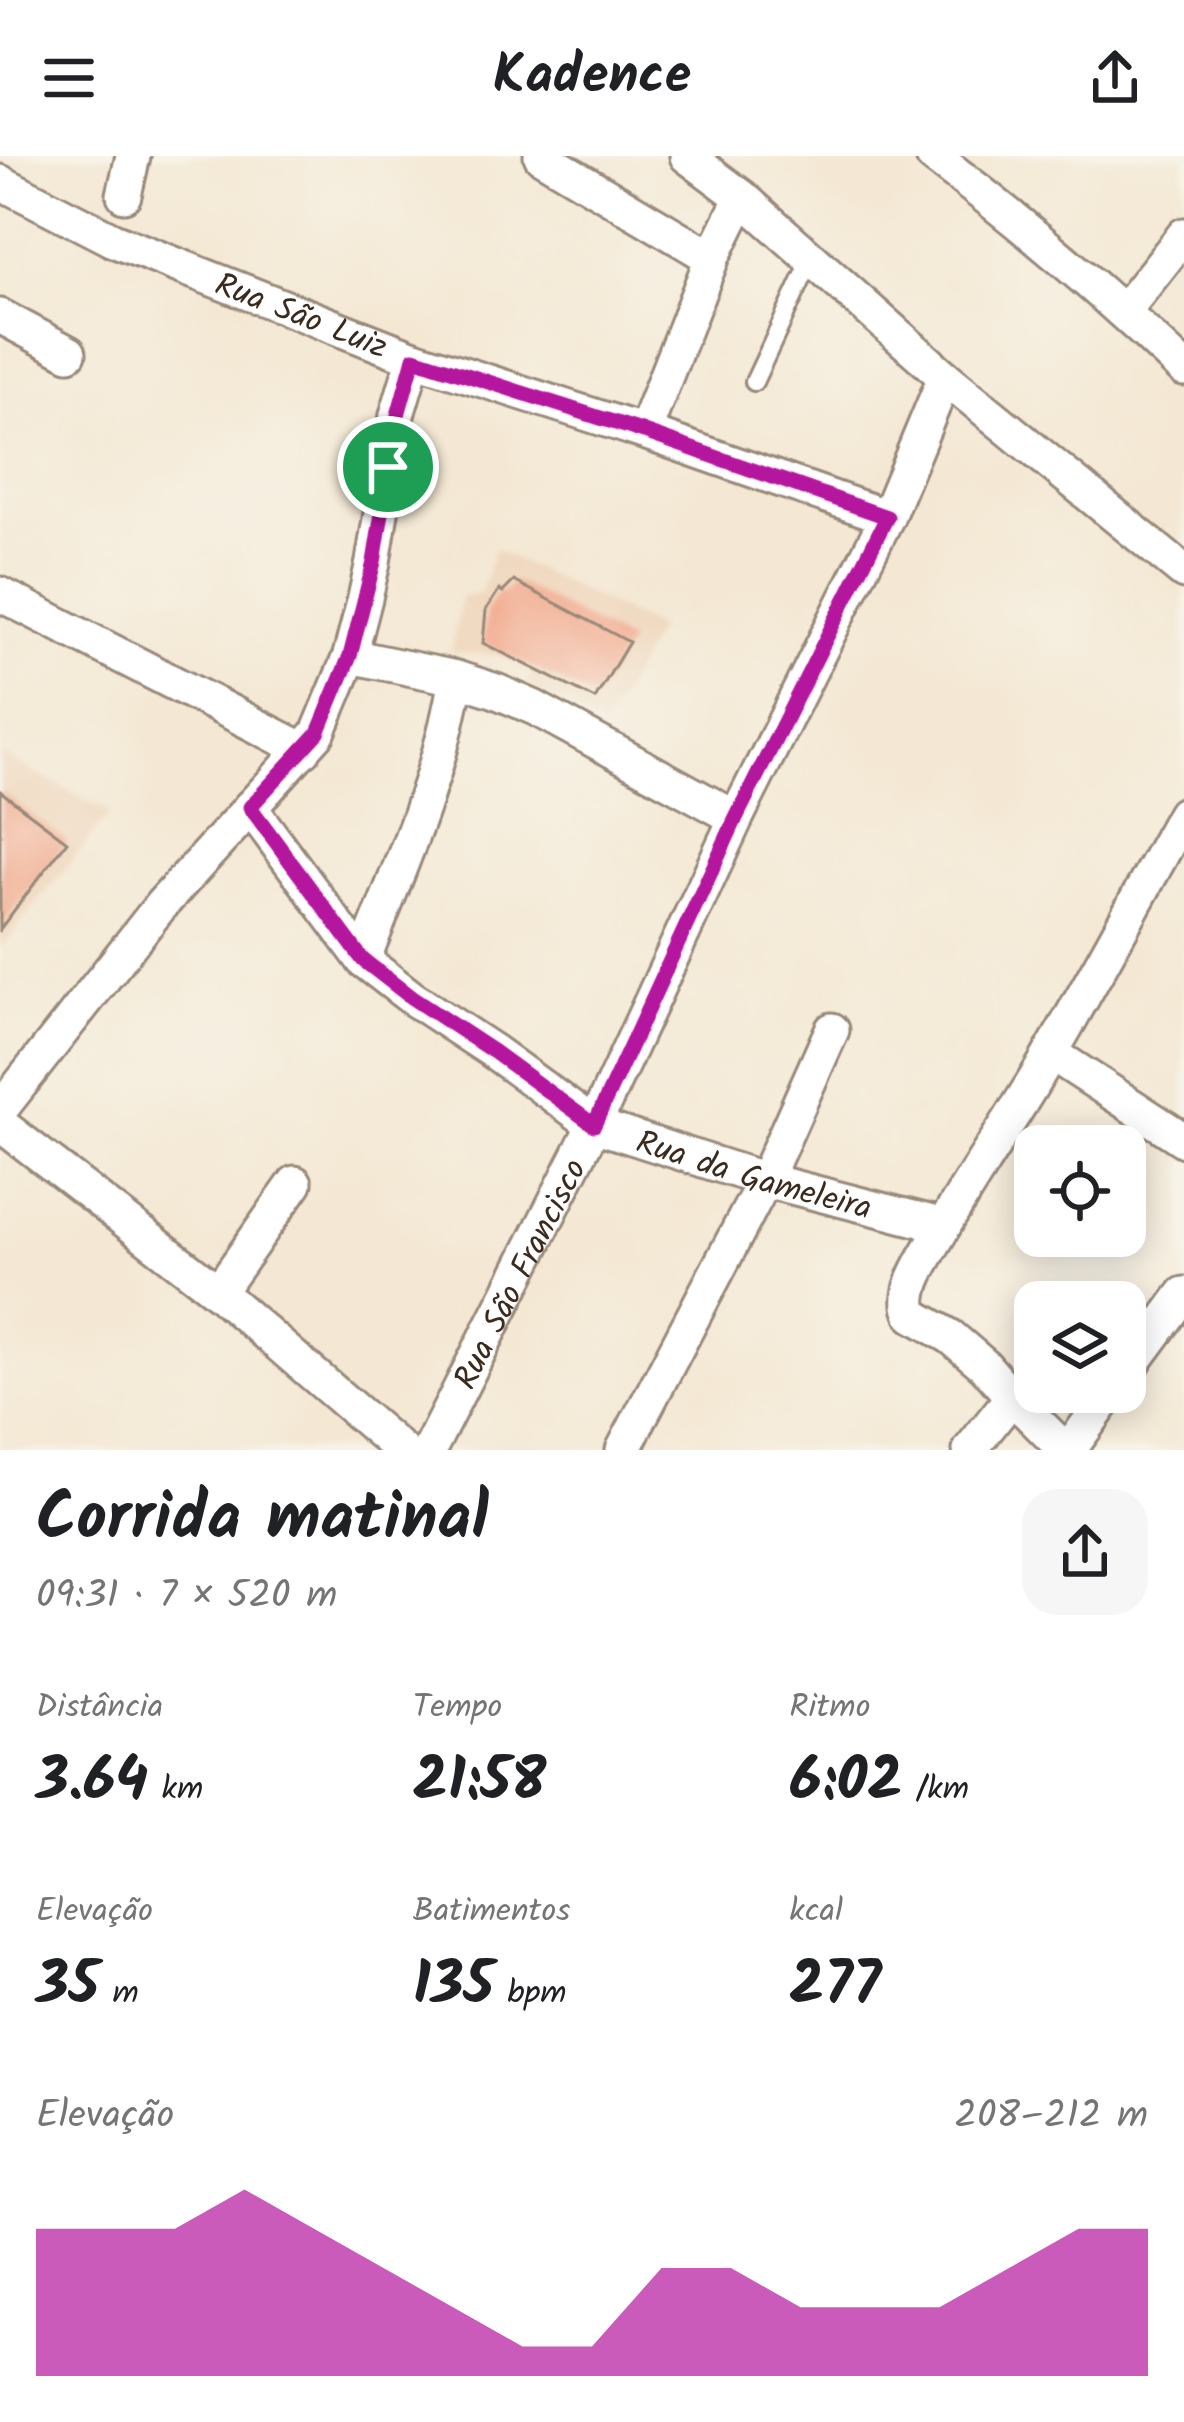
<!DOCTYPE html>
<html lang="pt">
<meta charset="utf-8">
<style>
:root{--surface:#fff;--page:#f6f6f6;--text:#202124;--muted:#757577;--accent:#b5179e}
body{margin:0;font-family:Kalam,sans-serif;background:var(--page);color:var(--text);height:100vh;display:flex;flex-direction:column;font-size:45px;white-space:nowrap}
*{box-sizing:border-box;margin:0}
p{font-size:39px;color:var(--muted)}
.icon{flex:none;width:66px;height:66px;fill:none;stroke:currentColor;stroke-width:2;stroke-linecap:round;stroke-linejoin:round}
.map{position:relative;height:1294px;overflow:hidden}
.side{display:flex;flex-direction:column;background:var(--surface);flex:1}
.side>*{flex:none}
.fabs{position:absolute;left:1014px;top:969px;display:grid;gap:24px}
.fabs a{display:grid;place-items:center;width:132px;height:132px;border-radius:24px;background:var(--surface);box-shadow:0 6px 30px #0003;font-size:60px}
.pin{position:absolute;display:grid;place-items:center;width:102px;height:102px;color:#fff;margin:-51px;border:6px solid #fff;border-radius:50%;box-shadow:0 3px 12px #0007}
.round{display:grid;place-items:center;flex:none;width:126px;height:126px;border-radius:36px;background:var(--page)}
.head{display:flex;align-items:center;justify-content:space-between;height:204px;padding:0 36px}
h1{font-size:66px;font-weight:700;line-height:90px}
.figures{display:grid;grid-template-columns:repeat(3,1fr);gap:18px;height:204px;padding:12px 36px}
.figures div{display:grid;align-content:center}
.figures b{font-size:60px;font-weight:700}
.figures small{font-size:33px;font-weight:400}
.figures p{font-size:33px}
.chart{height:336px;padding:24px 36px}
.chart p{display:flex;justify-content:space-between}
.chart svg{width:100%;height:216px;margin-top:12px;fill:var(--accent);opacity:.7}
header{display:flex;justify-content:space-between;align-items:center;height:156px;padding:0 36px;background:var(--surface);font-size:54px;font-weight:700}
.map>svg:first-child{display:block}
.built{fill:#efd6bb}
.building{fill:#f2a689}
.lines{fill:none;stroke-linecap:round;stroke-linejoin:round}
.lane-casing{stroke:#988979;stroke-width:22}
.street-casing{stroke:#988979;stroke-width:39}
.lane{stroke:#fff;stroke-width:16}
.street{stroke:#fff;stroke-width:33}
.route-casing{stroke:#fff;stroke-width:24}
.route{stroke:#b5179e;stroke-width:15}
.labels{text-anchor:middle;stroke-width:9;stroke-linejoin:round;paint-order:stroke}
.street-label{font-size:33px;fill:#3b2a1e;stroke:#f7f3e8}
</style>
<header><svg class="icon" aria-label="menu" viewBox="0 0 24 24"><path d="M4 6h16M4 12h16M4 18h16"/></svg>Kadence<svg class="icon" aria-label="share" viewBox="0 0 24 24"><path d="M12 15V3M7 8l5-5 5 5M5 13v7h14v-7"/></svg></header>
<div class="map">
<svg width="1184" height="1294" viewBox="0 0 1184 1294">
<rect width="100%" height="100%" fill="#f7f3e8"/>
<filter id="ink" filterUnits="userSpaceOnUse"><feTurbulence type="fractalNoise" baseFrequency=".00833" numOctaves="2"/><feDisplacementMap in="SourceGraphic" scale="24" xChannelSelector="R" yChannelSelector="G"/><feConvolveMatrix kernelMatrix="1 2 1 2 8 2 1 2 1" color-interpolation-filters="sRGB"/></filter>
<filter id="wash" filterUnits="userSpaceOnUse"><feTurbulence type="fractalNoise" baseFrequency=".004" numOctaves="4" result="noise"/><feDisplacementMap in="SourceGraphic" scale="48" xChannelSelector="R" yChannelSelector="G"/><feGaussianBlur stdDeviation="2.7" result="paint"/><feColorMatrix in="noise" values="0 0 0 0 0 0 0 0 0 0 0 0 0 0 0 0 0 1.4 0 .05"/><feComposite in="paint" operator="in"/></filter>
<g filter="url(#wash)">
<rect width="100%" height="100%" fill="#f4e8d4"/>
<!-- built -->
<path class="built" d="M494,393L658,472L603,571L526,529L532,515L500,499L451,496L461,441L481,437Z
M0,598L110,657L0,793Z"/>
<g id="blocks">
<!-- building -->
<path class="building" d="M514,425L629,486L595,543L483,487L486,454L499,434L503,436Z
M0,635L67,685L0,773Z"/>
</g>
</g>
<g filter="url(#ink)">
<use href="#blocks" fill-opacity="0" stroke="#988979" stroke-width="3"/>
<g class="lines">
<defs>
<path id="lane" d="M754,226L812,102"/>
<g id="street">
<path d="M541,0L712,102"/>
<path d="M687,0L742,41L945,221L1184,416"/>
<path d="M933,0C1021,66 1104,137 1184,213"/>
<path id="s1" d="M0,26L113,84L414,202L644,276L887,361"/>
<path d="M124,39L133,0"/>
<path d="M1124,155L1184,79"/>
<path d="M0,160L69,197"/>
<path d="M644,276L712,102L742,41"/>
<path d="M0,438L304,594"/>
<path d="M350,500L456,522L496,535L535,552L736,662"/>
<path id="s2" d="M250,651L363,804L412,842L494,896L594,969L765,1024L944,1070"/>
<path d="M363,804C400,711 440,621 456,522"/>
<path d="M1051,897L1184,984"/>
<path d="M0,954L162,748L318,577L350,500L365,442L373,406L397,259L414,202"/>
<path d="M0,968L218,1136L401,1294"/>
<path d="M218,1136L295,1027"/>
<path d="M1125,1218L1184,1138"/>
<path id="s3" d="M429,1294L594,969L736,662L887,361L945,221"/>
<path d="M623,1294L765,1024L832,874"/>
<path d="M970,1294L1012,1241"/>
<path d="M1065,1294L1012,1241L985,1210L951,1181L913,1159C900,1134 929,1097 941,1075C976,1013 1018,955 1053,893C1098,816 1140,737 1184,658"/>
<path d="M1069,1294L1111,1236"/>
</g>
</defs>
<!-- lane casing -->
<use href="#lane" class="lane-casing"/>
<!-- street casing -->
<use href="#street" class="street-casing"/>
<!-- lane -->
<use href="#lane" class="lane"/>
<!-- street -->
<use href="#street" class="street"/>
</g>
</g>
<g class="lines" filter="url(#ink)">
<defs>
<path id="route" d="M414,202L644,276L887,361L736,662L594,969L494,896L412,842L363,804L250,651L318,577L350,500L374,406L398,259Z"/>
</defs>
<!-- route casing -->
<use href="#route" class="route-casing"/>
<!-- route -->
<use href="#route" class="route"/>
</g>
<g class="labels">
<!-- street labels -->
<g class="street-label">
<text dy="12" stroke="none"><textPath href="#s1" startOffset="330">Rua São Luiz</textPath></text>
<text dy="12" stroke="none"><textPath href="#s2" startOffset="642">Rua da Gameleira</textPath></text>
<text dy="12" stroke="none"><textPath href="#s3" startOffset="198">Rua São Francisco</textPath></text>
</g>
</g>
</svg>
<div class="fabs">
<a><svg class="icon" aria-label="locate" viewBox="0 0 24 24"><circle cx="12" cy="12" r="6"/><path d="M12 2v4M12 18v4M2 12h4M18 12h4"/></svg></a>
<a><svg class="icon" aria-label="layers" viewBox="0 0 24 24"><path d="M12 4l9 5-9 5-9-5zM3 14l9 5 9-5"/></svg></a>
</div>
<div class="pin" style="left:388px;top:311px;background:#1e9e55"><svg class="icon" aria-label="arrive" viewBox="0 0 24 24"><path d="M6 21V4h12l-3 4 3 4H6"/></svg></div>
</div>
<section class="side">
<div class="head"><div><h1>Corrida matinal</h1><p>09:31 · 7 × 520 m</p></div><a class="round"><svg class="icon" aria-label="share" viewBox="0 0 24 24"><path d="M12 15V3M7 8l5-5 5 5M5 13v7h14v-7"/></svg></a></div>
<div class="figures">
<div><p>Distância</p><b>3.64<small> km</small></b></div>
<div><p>Tempo</p><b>21:58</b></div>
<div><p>Ritmo</p><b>6:02<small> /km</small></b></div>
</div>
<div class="figures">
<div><p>Elevação</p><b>35<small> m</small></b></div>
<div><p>Batimentos</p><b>135<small> bpm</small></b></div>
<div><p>kcal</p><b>277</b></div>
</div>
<div class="chart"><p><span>Elevação</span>208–212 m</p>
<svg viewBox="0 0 160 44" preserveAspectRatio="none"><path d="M0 44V14L10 14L20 14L30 6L40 14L50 22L60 30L70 38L80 38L90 22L100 22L110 30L120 30L130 30L140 22L150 14L160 14V44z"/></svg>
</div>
</section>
